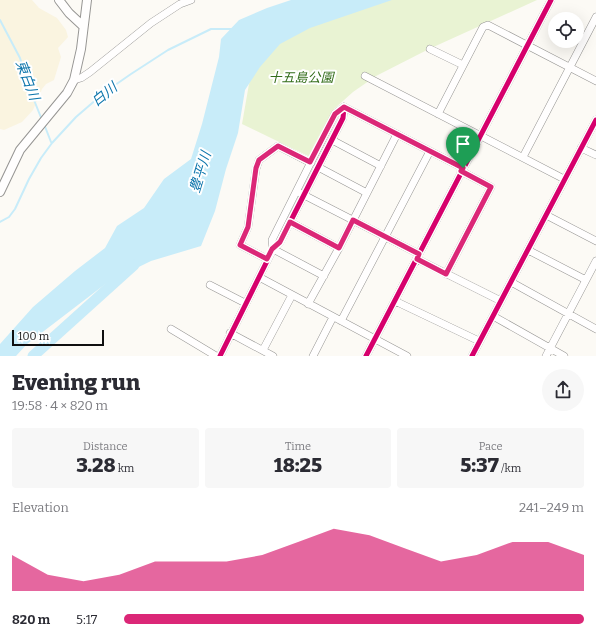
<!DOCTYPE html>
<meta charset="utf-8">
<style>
:root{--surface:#fff;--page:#f7f7f7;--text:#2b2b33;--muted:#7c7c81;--accent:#db2777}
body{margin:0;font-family:Bitter,"Noto Sans JP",serif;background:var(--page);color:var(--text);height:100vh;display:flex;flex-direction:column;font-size:15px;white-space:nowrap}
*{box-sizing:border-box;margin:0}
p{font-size:13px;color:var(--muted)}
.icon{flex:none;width:22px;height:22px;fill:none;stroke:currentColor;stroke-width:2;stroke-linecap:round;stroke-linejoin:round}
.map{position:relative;height:356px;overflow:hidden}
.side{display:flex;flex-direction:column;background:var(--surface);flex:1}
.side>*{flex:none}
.tools{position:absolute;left:548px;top:12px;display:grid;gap:8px}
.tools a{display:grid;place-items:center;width:36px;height:36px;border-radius:50%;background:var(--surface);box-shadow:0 4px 16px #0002;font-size:20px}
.scale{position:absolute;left:12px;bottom:10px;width:92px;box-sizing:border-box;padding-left:4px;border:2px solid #101010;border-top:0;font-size:11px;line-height:14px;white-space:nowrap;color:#101010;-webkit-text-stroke:3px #fff;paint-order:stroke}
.pin{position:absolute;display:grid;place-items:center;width:34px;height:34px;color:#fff;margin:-41px -17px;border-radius:50% 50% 50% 0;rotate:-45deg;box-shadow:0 0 4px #0007}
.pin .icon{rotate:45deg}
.round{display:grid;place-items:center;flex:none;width:42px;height:42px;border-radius:21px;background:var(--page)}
.headline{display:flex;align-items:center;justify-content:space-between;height:68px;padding:0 12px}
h1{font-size:22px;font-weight:800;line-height:30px}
.stats{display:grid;grid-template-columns:repeat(3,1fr);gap:6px;height:68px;padding:4px 12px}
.stats div{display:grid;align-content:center;border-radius:4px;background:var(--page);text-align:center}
.stats b{font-size:20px;font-weight:800}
.stats small{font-size:11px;font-weight:400}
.stats p{font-size:11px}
.chart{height:112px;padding:8px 12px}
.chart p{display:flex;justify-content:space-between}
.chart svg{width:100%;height:72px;margin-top:4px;fill:var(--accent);opacity:.7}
ul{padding:0 12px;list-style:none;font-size:13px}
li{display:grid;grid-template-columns:64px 48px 1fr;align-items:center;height:30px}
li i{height:10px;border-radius:5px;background:var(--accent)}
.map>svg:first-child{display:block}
.farmland{fill:#faf4e0}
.green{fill:#e9f3d3}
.water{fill:#c8ecf9}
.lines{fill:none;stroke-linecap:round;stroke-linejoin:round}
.stream{stroke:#c8ecf9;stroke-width:2}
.river{stroke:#c8ecf9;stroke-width:11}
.minor-casing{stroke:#969593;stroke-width:8}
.tertiary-casing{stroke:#969593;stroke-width:10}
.minor{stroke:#fffefe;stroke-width:7}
.tertiary{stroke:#fffefe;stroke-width:8}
.cycleway-casing{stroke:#fff;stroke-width:8}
.cycleway{stroke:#d6006c;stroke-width:5}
.route-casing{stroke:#fff;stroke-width:8}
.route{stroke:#db2777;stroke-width:5}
.labels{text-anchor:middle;stroke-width:4;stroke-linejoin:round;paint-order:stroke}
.park-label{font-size:13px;font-style:italic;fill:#336d1a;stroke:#fff}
.water-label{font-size:14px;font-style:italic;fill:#0e76ac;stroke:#fff}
</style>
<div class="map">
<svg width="596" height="356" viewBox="0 0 596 356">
<rect width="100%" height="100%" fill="#fcfaf5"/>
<!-- farmland -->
<path class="farmland" d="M0,0H32L39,8L57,18L66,30L68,37L58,48L61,57L54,80L46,84L42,89L33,110L22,122L4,130L0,129Z"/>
<!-- green -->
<path class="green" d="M377,0H537L429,49L376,76L353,92L334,109L310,157L242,124L249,84L259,56L277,37Z"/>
<!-- water -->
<path class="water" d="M291,0H392L310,28L280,44L260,67L245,90L238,133L226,169L215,211L201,246L151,261L108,282L27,344L16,356H0V344L33,307L75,271L105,248L117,226L144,208L164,179L191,159L202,124L219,57L221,39L239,20L267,8Z"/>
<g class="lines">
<!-- stream -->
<path class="stream" d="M0,20L20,58L28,85L42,120
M44,124L51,142
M0,222L9,217L15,209L29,179L41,158L52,143L76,117L105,92L131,74L168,50L211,29H232"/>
<!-- river -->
<path class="river" d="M33,356L134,265"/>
<defs>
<path id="minor" d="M430,49L463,65
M365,76L564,179
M74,80L81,78L90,72L151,23L180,4L191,0
M344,107L463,168
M438,114L483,27L488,25L596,81
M332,140L381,166
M581,148L596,155
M523,157L596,17
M318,167L367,193
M300,193L419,254
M546,215L596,241
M290,222L339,248
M273,249L272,240L335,114L344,107
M273,249L324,276
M528,250L586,280
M267,259L240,245L248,227L256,169L259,160L278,146L311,163
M417,259L501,301
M446,274L491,187L461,171
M259,277L407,356
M511,282L596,329
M210,285L245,303
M395,301L479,341
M308,304L339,248L397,134
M493,316L564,356
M341,321L430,151
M171,329L216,356
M230,333L273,356
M263,350L292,295
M220,356L273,249L280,242L343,118L344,107
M313,356L333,317
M366,356L551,0
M472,356L596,120
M546,356L596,261"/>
<path id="tertiary" d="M59,0L69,13L83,26
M0,192L20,150L67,93L74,80L81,49L87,0"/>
</defs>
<!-- minor casing -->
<use href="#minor" class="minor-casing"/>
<!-- tertiary casing -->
<use href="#tertiary" class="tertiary-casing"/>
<!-- minor -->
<use href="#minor" class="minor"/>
<!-- tertiary -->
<use href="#tertiary" class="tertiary"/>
<defs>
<path id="cycleway" d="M220,356L273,249L280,242L343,118L344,107
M366,356L551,0
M472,356L596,120"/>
</defs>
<!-- cycleway casing -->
<use href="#cycleway" class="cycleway-casing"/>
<!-- cycleway -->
<use href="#cycleway" class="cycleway"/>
</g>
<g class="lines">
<defs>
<path id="route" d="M344,107L463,168L461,171L491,187L446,274L417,259L419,254L353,220L339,248L290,222L280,242L272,249L267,259L240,245L248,227L256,168L259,160L278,146L310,162L335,114Z"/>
</defs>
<!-- route casing -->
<use href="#route" class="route-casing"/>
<!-- route -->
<use href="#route" class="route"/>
</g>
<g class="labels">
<!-- park labels -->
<g class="park-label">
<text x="301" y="82">十五島公園</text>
</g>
<!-- water labels -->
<g class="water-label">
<text transform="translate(28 80) rotate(69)" y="5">東白川</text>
<text transform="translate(104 94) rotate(-39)" y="5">白川</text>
<text transform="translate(200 172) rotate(-73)" y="5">豊平川</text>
</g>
</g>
</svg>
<div class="tools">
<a><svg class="icon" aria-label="locate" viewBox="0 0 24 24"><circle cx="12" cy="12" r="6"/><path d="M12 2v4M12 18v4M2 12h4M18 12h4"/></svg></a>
</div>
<div class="scale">100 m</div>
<div class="pin" style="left:463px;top:168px;background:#1e9e55"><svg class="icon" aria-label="arrive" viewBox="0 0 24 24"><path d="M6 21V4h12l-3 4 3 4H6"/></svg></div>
</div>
<section class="side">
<div class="headline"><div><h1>Evening run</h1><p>19:58 · 4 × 820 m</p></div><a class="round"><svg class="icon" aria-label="share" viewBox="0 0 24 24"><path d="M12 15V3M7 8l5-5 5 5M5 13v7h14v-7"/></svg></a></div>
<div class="stats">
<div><p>Distance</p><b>3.28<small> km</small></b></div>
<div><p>Time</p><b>18:25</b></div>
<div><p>Pace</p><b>5:37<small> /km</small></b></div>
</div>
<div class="chart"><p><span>Elevation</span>241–249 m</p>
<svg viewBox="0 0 160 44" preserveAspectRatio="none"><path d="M0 44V22L10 34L20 38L30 34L40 26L50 26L60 26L70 22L80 14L90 6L100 10L110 18L120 26L130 22L140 14L150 14L160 22V44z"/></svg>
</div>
<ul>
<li><b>820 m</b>5:17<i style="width:100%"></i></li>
</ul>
</section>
